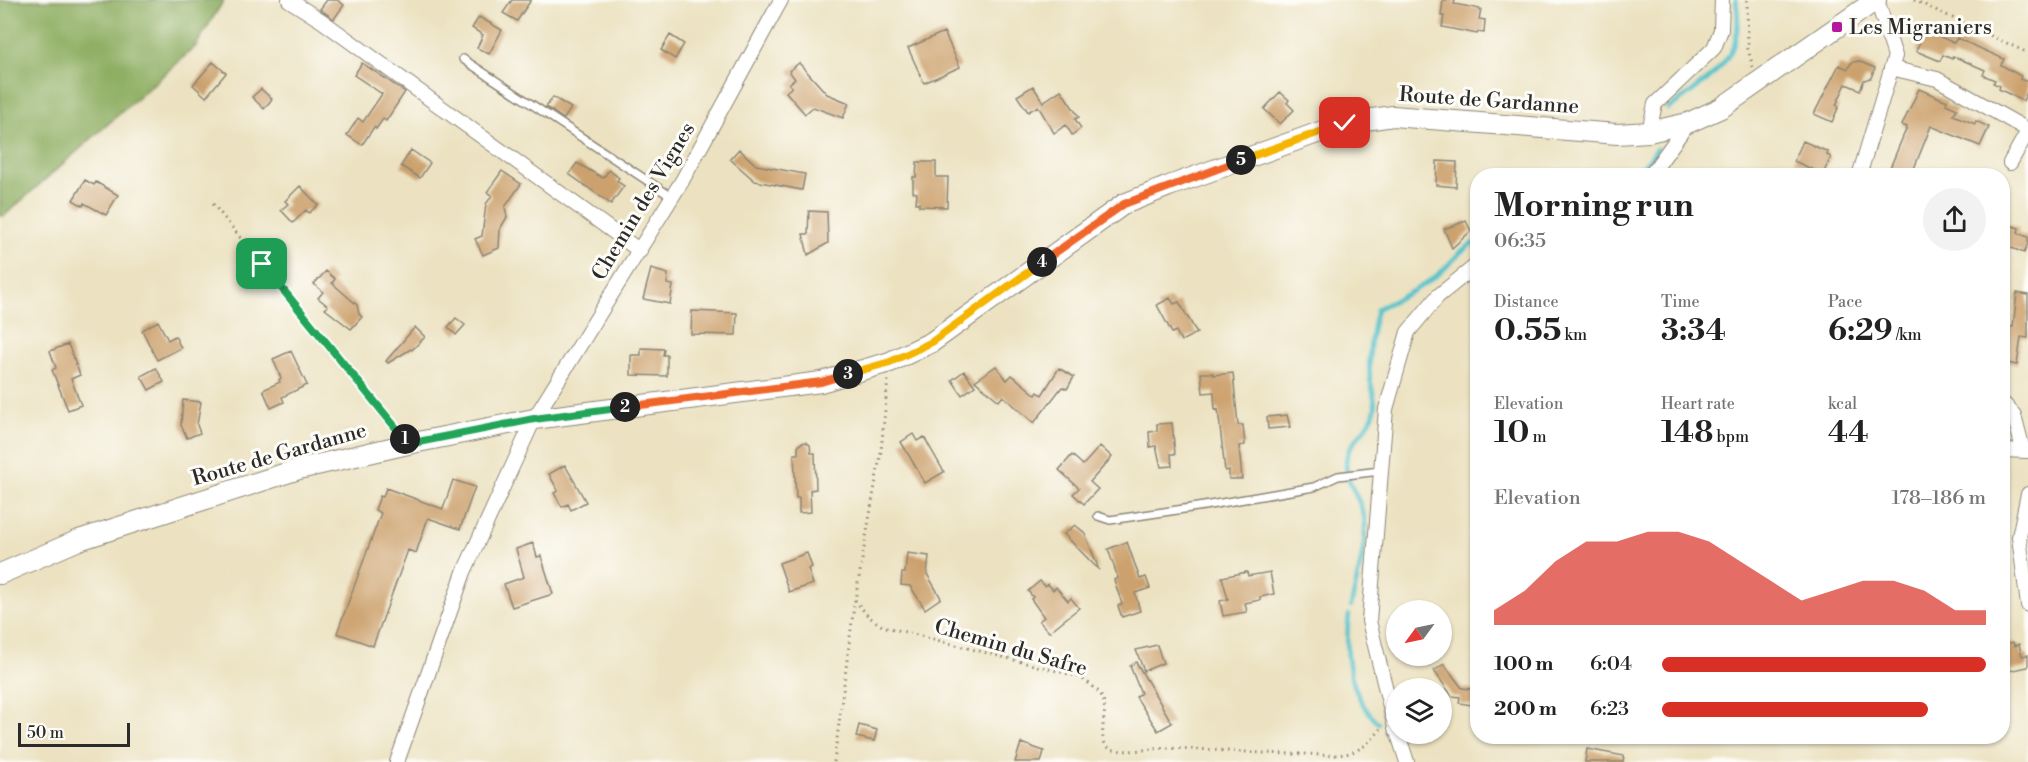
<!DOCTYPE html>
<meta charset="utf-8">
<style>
:root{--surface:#fff;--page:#f2f2f2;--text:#222;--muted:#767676;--accent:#d93025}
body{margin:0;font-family:"Libre Bodoni",serif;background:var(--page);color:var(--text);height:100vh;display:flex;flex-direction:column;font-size:22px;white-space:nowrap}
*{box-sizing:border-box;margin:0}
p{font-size:20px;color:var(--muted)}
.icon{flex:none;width:33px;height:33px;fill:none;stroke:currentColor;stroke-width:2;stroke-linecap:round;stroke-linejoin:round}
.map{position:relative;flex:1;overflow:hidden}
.drawer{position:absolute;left:1470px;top:168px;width:540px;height:576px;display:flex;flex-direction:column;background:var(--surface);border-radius:24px;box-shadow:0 2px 4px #0004}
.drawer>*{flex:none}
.needle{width:39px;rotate:237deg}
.buttons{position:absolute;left:1386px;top:600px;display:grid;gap:12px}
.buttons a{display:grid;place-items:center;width:66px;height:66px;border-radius:50%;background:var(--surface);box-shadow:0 2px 4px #0004;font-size:30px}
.scale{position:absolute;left:18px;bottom:15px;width:112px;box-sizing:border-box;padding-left:6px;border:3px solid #2b2b2b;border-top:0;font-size:16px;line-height:21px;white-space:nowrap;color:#2b2b2b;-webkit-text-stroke:4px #fdfcf7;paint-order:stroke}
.pin{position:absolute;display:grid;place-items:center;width:51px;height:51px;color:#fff;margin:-26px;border-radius:12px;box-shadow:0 3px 9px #0006}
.km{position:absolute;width:30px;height:30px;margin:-15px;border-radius:50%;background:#222;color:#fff;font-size:16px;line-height:30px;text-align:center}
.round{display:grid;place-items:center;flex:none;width:63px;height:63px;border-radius:32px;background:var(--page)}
.summary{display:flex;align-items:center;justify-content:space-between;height:102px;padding:0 24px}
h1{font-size:33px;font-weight:800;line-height:45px}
.metrics{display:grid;grid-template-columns:repeat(3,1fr);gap:9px;height:102px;padding:6px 24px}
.metrics div{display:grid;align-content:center}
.metrics b{font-size:30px;font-weight:800}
.metrics small{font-size:16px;font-weight:400}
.metrics p{font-size:16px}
.chart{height:168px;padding:12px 24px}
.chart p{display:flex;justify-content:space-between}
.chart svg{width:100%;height:108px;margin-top:6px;fill:var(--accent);opacity:.7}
ul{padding:0 24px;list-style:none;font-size:20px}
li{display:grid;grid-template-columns:96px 72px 1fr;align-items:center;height:45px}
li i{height:15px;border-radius:8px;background:var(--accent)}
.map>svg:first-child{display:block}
.forest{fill:#8eae62;stroke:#5c6c46;stroke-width:1.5}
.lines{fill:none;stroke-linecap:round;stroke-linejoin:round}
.stream{stroke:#56c3cc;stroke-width:4.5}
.building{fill:#cca16d}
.lane-casing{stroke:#8c8676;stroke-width:10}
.street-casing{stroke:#8c8676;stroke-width:16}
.secondary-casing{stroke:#8c8676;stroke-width:22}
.path{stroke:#8c8676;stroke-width:3;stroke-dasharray:1.5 4.5;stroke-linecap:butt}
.lane{stroke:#fff;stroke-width:7}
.street{stroke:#fff;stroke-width:14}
.secondary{stroke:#fff;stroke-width:20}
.split-1-casing{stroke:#fff;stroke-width:12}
.split-2-casing{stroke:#fff;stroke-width:12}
.split-3-casing{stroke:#fff;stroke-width:12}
.split-4-casing{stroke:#fff;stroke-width:12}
.split-5-casing{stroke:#fff;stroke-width:12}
.split-6-casing{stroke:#fff;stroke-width:12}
.split-1{stroke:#22a559;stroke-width:8}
.split-2{stroke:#22a559;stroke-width:8}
.split-3{stroke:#f0652b;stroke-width:8}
.split-4{stroke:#f5b400;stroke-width:8}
.split-5{stroke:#f0652b;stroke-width:8}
.split-6{stroke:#f5b400;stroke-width:8}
.poi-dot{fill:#b5179e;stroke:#fdfcf7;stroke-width:2}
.labels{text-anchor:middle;stroke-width:6;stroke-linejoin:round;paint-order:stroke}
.poi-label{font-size:21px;fill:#2b2b2b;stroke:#fdfcf7;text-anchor:start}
.street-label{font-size:21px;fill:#2b2b2b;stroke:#fdfcf7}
</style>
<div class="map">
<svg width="2028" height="762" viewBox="0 0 2028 762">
<rect width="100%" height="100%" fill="#fdfcf7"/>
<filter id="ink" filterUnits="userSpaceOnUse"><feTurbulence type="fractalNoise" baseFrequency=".0167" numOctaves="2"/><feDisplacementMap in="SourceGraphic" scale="12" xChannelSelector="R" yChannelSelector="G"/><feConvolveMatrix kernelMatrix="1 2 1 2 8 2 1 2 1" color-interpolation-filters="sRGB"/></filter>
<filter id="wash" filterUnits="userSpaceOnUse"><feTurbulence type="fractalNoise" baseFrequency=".008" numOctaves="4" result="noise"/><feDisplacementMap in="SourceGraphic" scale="24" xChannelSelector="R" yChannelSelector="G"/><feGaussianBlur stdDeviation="1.35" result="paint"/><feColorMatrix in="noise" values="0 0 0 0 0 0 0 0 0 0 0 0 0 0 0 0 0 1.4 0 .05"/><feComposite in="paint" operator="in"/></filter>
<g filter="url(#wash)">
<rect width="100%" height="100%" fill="#ece2c1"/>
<!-- forest -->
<path class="forest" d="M0,0H224L195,47L4,216L0,215Z"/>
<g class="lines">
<!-- stream -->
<path class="stream" d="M1668,109C1710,78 1747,59 1736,0
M1633,176L1637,174L1657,149
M1351,606C1356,582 1369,538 1364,516C1360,498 1346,483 1346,464C1345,442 1371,430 1375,409C1376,399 1371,387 1370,377C1368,355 1371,331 1377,309C1399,298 1423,288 1442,271C1454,260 1462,247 1478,241
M1349,615C1344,654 1348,694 1378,723
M1386,730L1396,746"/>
</g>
<g id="blocks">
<!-- building -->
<path class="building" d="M327,0H337L344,5L334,19L320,9Z
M512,0H531L517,21L503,13Z
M1443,0H1455L1454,4L1481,9L1479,19L1485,20L1484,33L1478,32L1477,34L1442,27L1444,16H1441Z
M479,17L502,30L489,54L477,48L483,35L472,28Z
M1925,30L1954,43L1957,38L2004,59L2001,65L2021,76L2020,79L2028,82V90L2023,101L1999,89L2000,86L1993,83L1995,80L1983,75L1985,70L1953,56L1952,59L1943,55L1940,61L1916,51Z
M944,32L960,67L924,83L908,48Z
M670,35L684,44L675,59L661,50Z
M1858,61L1875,68L1871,78L1864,80L1860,90L1846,84L1836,105L1839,106L1832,122L1814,114L1839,65L1848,69L1851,63Z
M213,62L226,73L206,97L193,85Z
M362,63L405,92L386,121L383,119L376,129L374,127L362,145L347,135L358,118L363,122L382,94L354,75Z
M799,63L827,94L849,103L843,118L813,107L805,114L786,92L792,87L789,84L795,79L789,71Z
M1033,86L1043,102L1061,90L1079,117L1075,119L1081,128L1072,135L1066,125L1054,133L1038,106L1028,112L1017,96Z
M261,89L272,99L264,109L252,97Z
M1919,89L1947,101L1946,104L1957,109L1953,115L1975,124L1976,121L1989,127L1980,146L1931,126L1911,176H1889L1892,169L1890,168L1907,127L1902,125Z
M1280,92L1289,100L1287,103L1294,110L1280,124L1264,109Z
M553,97L571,108L564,119L546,107Z
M1803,141L1828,152L1827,155L1831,157L1823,174L1794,161Z
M739,149L756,165L805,174L802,190L755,181L730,159Z
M411,150L430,163L420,178L401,166Z
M1437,161L1457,162L1456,187L1436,185Z
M917,162H936V177H948L947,207L919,206V203H916L917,193L913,192V177H916Z
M577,163L603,178L609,170L619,178L617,181L624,186L611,204L569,174Z
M502,171L521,184L505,207L507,217L500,229L499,248L483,255L475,239L482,236L486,204L492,196L487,192Z
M85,180L94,185L96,182L118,195L106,215L84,203L83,206L73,200Z
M300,186L318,205L309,213L306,210L293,223L281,210L288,204L285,201Z
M809,211L827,212L828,243L808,255L803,234H808Z
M1466,221L1471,231L1452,248L1444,229Z
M2002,222L2019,228L2018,233L2028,237V243L2024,253L2002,244Z
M651,269L668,274L667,284L673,285L670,304L643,299Z
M326,271L335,279L332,283L357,305L359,314L362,317L351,329L325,309L328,306L318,298L323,292L314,284Z
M2017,293L2028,295V338L2021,337L2017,365L2002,362V326L2013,327Z
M1170,298L1174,304L1179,302L1197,333L1181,341L1176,331L1172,333L1157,305Z
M692,311L737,313L736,335L691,334Z
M456,318L465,325L456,335L448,327Z
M158,321L168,340L175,336L181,348L157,360L142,330Z
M415,327L425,337L412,350L411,349L388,363L386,361Z
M68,344L80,375L71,379L81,405L68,410L52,370L56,368L50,351Z
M641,348L664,349L663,355H667V376L631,375V355H641Z
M291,351L307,385L282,397L284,402L271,408L263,390L280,382L279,380L281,378L273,359Z
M996,366L1007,380L1012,375L1036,395L1038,392L1042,395L1059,368L1074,377L1067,389L1062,387L1034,423L1003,396L999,401L975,381Z
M156,368L164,382L149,390L141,376Z
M964,371L975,386L962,395L952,380Z
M1201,373H1213V375L1233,373L1238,425H1243L1245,445L1239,446L1242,479H1229V470L1225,471L1218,409L1215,410L1214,392L1203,393Z
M183,400L201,402L197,425L200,433L187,438L181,425Z
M1287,415L1290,427L1268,429L1267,417Z
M1172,423L1175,454H1171L1172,466L1161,467L1156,446L1150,447L1149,432L1157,431V424Z
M913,434L917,441L924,437L944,472L925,483L901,442Z
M806,442L810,445L811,453H815L816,489L810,490L811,512L799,513V498H796L794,454H798V447L801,443Z
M1100,446L1112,457L1090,482L1098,489L1084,504L1073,494L1079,488L1059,470L1072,455L1083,465Z
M565,465L586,502L571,510L568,504L562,507L554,493L558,491L549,474Z
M453,480L475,487L460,529L428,518L416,553L408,550L373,646L337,633L381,513L375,510L380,496L383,497L386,488L443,509Z
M1075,525L1085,533L1099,570L1064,534Z
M1127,542L1140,579L1146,577L1150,588L1135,593L1140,611L1122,617L1118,606L1122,604L1114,580L1118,578L1108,549Z
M533,543L537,557L541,556L553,594L512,607L504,584L524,577L516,549Z
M807,553L812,567L808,569L813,584L789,592L779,563Z
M907,553L929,556L927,574L941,598L925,609L910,586L901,585L902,573H905Z
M1247,572L1248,576L1270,572L1274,594L1260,597V600L1245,603L1247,612L1223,616L1220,601L1228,599L1222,577Z
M1040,581L1045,586L1048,584L1053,590L1056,587L1068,601L1071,598L1079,608L1049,632L1039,621L1044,617L1031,599L1033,597L1028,591Z
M2013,642L2014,646L2019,644L2022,656L2028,655V667L2004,672L2002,644Z
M1157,645L1163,663L1144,671L1136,650Z
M1136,662L1172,723L1158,731L1136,697L1141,693L1130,666Z
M1444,664L1462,688L1478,690V706L1459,703L1460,697L1452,696L1434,671Z
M859,725L877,730L874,741L856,737Z
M1021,743L1044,751L1041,762H1015Z
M1587,749L1624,756L1623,762H1585Z"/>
</g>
</g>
<g filter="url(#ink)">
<use href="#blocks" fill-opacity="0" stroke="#8c8676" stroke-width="1.5"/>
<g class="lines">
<defs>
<path id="lane" d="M463,59L672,197
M1098,516L1110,520L1204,506L1314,487L1338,476L1380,471"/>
<path id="street" d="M289,0L322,21L640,251
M1891,68L1937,79L2028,130
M1649,132L1655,104L1714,48L1721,30L1722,0
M2010,163L2028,131
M1650,176L1688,123
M1859,176L1895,56L1877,0
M2002,402L2014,415L2023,449
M2002,450L2028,451
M2028,494L2019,537L2028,605
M1396,731L1369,621L1386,409L1408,332L1438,296L1478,264
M1398,734L1407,762
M397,762L464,572L534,419L682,181L781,0"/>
<path id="secondary" d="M0,574L79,540L299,469L408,444L534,419L821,382L890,362L932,342L1124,204L1169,186L1345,123L1393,116L1617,134L1649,132L1688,123L1721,108L1876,0"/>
</defs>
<!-- lane casing -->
<use href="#lane" class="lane-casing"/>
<!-- street casing -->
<use href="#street" class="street-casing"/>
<!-- secondary casing -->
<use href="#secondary" class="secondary-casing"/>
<!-- path -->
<path class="path" d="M1747,0L1748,49L1753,67
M1914,0L2028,53
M213,204L398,431
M855,600L868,616L882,626L1080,677C1088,683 1095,687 1101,695C1111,711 1095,736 1108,747C1117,755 1153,748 1166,748C1212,749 1257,754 1303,754C1316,754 1331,757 1344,754C1360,752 1371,741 1381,729
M834,762L854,606L881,451L888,379"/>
<!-- lane -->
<use href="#lane" class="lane"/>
<!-- street -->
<use href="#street" class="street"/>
<!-- secondary -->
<use href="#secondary" class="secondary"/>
</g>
</g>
<g class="lines" filter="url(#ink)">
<defs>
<path id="split-1" d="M262,264L405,439"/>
<path id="split-2" d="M405,439L408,444L534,419L625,407"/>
<path id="split-3" d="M625,407L821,382L848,374"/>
<path id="split-4" d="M848,374L890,362L932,342L1042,262"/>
<path id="split-5" d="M1042,262L1124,204L1241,160"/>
<path id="split-6" d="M1241,160L1345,123"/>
</defs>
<!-- split-1 casing -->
<use href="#split-1" class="split-1-casing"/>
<!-- split-2 casing -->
<use href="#split-2" class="split-2-casing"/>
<!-- split-3 casing -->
<use href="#split-3" class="split-3-casing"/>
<!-- split-4 casing -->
<use href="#split-4" class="split-4-casing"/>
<!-- split-5 casing -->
<use href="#split-5" class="split-5-casing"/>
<!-- split-6 casing -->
<use href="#split-6" class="split-6-casing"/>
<!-- split-1 -->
<use href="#split-1" class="split-1"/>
<!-- split-2 -->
<use href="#split-2" class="split-2"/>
<!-- split-3 -->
<use href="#split-3" class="split-3"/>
<!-- split-4 -->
<use href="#split-4" class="split-4"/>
<!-- split-5 -->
<use href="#split-5" class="split-5"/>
<!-- split-6 -->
<use href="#split-6" class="split-6"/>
</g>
<!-- markers -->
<rect class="poi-dot" x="1831" y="21" width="12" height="12" rx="3"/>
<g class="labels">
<!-- poi labels -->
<g class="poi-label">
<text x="1849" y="34">Les Migraniers</text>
</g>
<!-- street labels -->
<g class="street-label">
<text transform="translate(1489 100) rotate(4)" y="7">Route de Gardanne</text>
<text transform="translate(643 201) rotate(-59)" y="7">Chemin des Vignes</text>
<text transform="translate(279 454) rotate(-16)" y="7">Route de Gardanne</text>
<text transform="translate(1011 647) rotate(16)" y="7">Chemin du Safre</text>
</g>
</g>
</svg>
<div class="buttons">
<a><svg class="needle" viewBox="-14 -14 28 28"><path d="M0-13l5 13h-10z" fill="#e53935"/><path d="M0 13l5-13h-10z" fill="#767676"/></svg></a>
<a><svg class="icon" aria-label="layers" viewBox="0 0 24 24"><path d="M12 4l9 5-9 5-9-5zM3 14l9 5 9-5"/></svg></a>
</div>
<div class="scale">50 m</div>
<div class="pin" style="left:262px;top:264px;background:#1e9e55"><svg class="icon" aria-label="arrive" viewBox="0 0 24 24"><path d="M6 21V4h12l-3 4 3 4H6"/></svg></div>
<div class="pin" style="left:1345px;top:123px;background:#d93025"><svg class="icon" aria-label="check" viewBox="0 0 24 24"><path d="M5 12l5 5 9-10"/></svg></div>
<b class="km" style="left:405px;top:439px">1</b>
<b class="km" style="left:625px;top:407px">2</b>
<b class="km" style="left:848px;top:374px">3</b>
<b class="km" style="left:1042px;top:262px">4</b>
<b class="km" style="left:1241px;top:160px">5</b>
<section class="drawer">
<div class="summary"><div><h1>Morning run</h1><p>06:35</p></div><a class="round"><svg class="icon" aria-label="share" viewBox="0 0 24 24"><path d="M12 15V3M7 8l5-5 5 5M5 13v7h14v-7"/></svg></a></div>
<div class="metrics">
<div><p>Distance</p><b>0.55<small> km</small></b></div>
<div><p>Time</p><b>3:34</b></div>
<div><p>Pace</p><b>6:29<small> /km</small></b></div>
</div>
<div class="metrics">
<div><p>Elevation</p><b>10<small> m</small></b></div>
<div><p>Heart rate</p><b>148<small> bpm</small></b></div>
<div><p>kcal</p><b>44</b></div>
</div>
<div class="chart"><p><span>Elevation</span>178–186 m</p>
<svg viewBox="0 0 160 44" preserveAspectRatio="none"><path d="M0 44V38L10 30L20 18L30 10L40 10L50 6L60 6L70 10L80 18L90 26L100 34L110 30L120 26L130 26L140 30L150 38L160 38V44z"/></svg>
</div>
<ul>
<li><b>100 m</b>6:04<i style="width:100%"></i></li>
<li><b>200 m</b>6:23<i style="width:82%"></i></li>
</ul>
</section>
</div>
